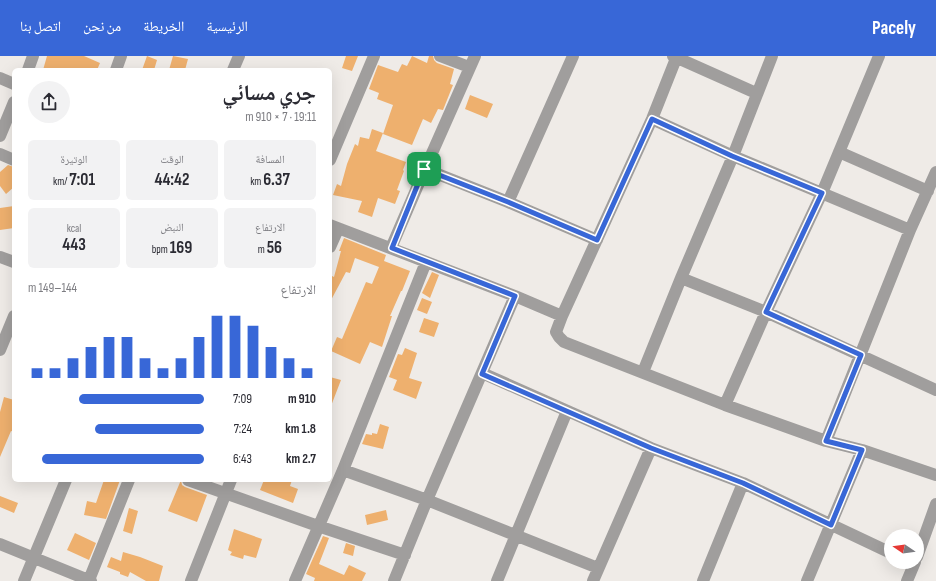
<!DOCTYPE html>
<html lang="ar">
<meta charset="utf-8">
<style>
:root{--surface:#fff;--page:#f2f2f3;--text:#2b2b33;--muted:#7c7c81;--accent:#3867d7}
body{margin:0;font-family:"Sofia Sans Condensed","Noto Naskh Arabic",sans-serif;background:var(--page);color:var(--text);direction:rtl;height:100vh;display:flex;flex-direction:column;font-size:15px;white-space:nowrap}
*{box-sizing:border-box;margin:0}
p{font-size:13px;color:var(--muted)}
.icon{flex:none;width:22px;height:22px;fill:none;stroke:currentColor;stroke-width:2;stroke-linecap:round;stroke-linejoin:round}
.map{position:relative;flex:1;overflow:hidden;direction:ltr}
.panel{position:absolute;left:12px;top:12px;width:320px;height:414px;display:flex;flex-direction:column;background:var(--surface);border-radius:6px;box-shadow:0 4px 16px #0002;direction:rtl}
.panel>*{flex:none}
.needle{width:26px;rotate:283deg}
.buttons{position:absolute;left:884px;top:473px;display:grid;gap:8px}
.buttons a{display:grid;place-items:center;width:40px;height:40px;border-radius:50%;background:var(--surface);box-shadow:0 4px 16px #0002;font-size:20px}
.pin{position:absolute;display:grid;place-items:center;width:34px;height:34px;color:#fff;margin:-17px;border-radius:8px;box-shadow:0 2px 6px #0006}
.round{display:grid;place-items:center;flex:none;width:42px;height:42px;border-radius:21px;background:var(--page)}
.overview{display:flex;align-items:center;justify-content:space-between;height:68px;padding:0 16px}
h1{font-size:22px;font-weight:700;line-height:30px}
.figures{display:grid;grid-template-columns:repeat(3,1fr);gap:6px;height:68px;padding:4px 16px}
.figures div{display:grid;align-content:center;border-radius:6px;background:var(--page);text-align:center}
.figures b{font-size:17px;font-weight:700}
.figures small{font-size:11px;font-weight:400}
.figures p{font-size:11px}
.chart{height:112px;padding:8px 16px}
.chart p{display:flex;justify-content:space-between}
.chart svg{width:100%;height:72px;margin-top:4px;stroke:var(--accent);stroke-width:6}
ul{padding:0 16px;list-style:none;font-size:13px}
li{display:grid;grid-template-columns:64px 48px 1fr;align-items:center;height:30px}
li i{height:10px;border-radius:5px;background:var(--accent)}
header{display:flex;align-items:center;gap:24px;box-sizing:border-box;height:56px;padding:0 20px;background:var(--accent);color:#fff}
header strong{font-size:19px}
nav{display:flex;gap:22px;margin-inline-start:auto;font-size:14px}
.map>svg:first-child{display:block}
.building{fill:#eeb06e}
.lines{fill:none;stroke-linecap:round;stroke-linejoin:round}
.minor{stroke:#a09e9d;stroke-width:12}
.route-casing{stroke:#fff;stroke-width:8}
.route{stroke:#3867d7;stroke-width:5}
</style>
<header>
<strong>Pacely</strong>
<nav><a>الرئيسية</a><a>الخريطة</a><a>من نحن</a><a>اتصل بنا</a></nav>
</header>
<div class="map">
<svg width="936" height="525" viewBox="0 0 936 525">
<rect width="100%" height="100%" fill="#efebe7"/>
<!-- building -->
<path class="building" d="M47,0H84L100,7L97,14H43Z
M147,0L157,4L154,14H142Z
M173,0L188,3L185,14H169Z
M346,0H358L352,15L342,12Z
M412,0L427,7L429,0H433L434,4L437,7L454,13L450,28L453,29L443,54L438,53L431,67L423,63L412,89L383,78L393,49L377,43L379,37L369,33L378,9L398,16L402,8L407,10Z
M470,39L493,48L487,62L465,53Z
M372,73L383,77L376,95L406,106L403,114L404,115L397,134L400,135L395,148L378,142L372,161L358,156L362,145L333,139L337,128L341,130L347,108L355,88L358,90L360,81L369,83Z
M8,109L14,111V131L6,138L0,130V116Z
M14,150V172L0,174V152Z
M344,182L386,199L384,205L410,215L402,235H401L390,260H392L382,291L370,286L360,308L331,295L337,281L342,283L366,226L372,228L379,211L355,202L350,217L346,216L330,246V219L334,221L341,195H339Z
M432,216L439,219L430,242L422,237Z
M422,242L432,246L427,258L417,254Z
M424,262L439,267L434,281L419,276Z
M405,292L417,297L409,322L422,326L416,343L393,334L397,324L389,321L398,298L402,299Z
M330,321L341,324L331,350H330Z
M4,341L14,344V376L11,375L0,401V356Z
M380,368L389,371L383,393L362,388L366,378L372,379V377L377,378Z
M104,424H120L106,463L84,459L87,445L96,447Z
M181,424L182,429L185,431L207,439L197,466L168,455Z
M264,424H292L290,430L298,433L293,447L260,434Z
M0,440L18,447L14,457L0,451Z
M129,452L138,455L132,478L123,475Z
M386,454L388,464L367,469L365,459Z
M234,473L262,483L256,502L244,499L243,503L230,499L232,496L228,494Z
M75,477L96,487L89,504L67,494Z
M323,480L329,482L319,508L344,519L349,509L366,517L362,525H314L315,522L306,518Z
M346,487L355,490L353,500L343,497Z
M123,496L140,501L163,510L159,525H146L130,516L128,521L120,518V516L107,511L111,501L121,505Z"/>
<g class="lines">
<!-- minor -->
<path class="minor" d="M440,0L469,11
M673,0L756,37
M677,0L652,63L562,260L556,276L559,281L564,286L725,349L826,385L862,394L936,419
M28,14L33,0
M116,14L121,0
M233,14L239,0
M0,22L14,28
M652,63L733,100L910,174
M0,80L14,46
M839,96L928,135
M0,98L14,104
M330,104L374,0
M425,113L508,146L597,184
M508,146L573,0
M330,169L515,240L562,260
M330,191L338,173
M391,192L425,113L475,0
M0,201L14,206
M681,222L766,256L936,334
M0,294L14,260
M643,316L681,222L733,100L772,0
M482,317L651,392L743,427L891,497
M725,349L766,256L822,137L879,0
M826,385L910,174L936,116
M343,414L427,444L598,512
M188,424L318,470L405,499
M0,488L91,525
M917,501L936,448
M89,524L129,424
M24,525L66,424
M191,525L231,424
M295,525L343,414L426,206
M394,525L427,444L515,240
M497,525L567,355
M593,525L651,392
M703,525L743,427
M807,525L862,394
M907,525L915,506"/>
</g>
<g class="lines">
<defs>
<path id="route" d="M652,63L732,100L822,137L766,256L861,299L826,385L862,394L831,469L743,427L651,392L482,318L515,240L392,192L424,113L508,146L597,184Z"/>
</defs>
<!-- route casing -->
<use href="#route" class="route-casing"/>
<!-- route -->
<use href="#route" class="route"/>
</g>
</svg>
<div class="buttons">
<a><svg class="needle" viewBox="-14 -14 28 28"><path d="M0-13l5 13h-10z" fill="#e53935"/><path d="M0 13l5-13h-10z" fill="#7c7c81"/></svg></a>
</div>
<div class="pin" style="left:424px;top:113px;background:#1e9e55"><svg class="icon" aria-label="arrive" viewBox="0 0 24 24"><path d="M6 21V4h12l-3 4 3 4H6"/></svg></div>
<section class="panel">
<div class="overview"><div><h1>جري مسائي</h1><p>19:11 · 7 × 910 m</p></div><a class="round"><svg class="icon" aria-label="share" viewBox="0 0 24 24"><path d="M12 15V3M7 8l5-5 5 5M5 13v7h14v-7"/></svg></a></div>
<div class="figures">
<div><p>المسافة</p><b>6.37<small> km</small></b></div>
<div><p>الوقت</p><b>44:42</b></div>
<div><p>الوتيرة</p><b>7:01<small> /km</small></b></div>
</div>
<div class="figures">
<div><p>الارتفاع</p><b>56<small> m</small></b></div>
<div><p>النبض</p><b>169<small> bpm</small></b></div>
<div><p>kcal</p><b>443</b></div>
</div>
<div class="chart"><p><span>الارتفاع</span>144–149 m</p>
<svg viewBox="0 0 160 44" preserveAspectRatio="none"><path d="M5 44V38M15 44V38M25 44V32M35 44V25M45 44V19M55 44V19M65 44V32M75 44V38M85 44V32M95 44V19M105 44V6M115 44V6M125 44V12M135 44V25M145 44V32M155 44V38"/></svg>
</div>
<ul>
<li><b>910 m</b>7:09<i style="width:71%"></i></li>
<li><b>1.8 km</b>7:24<i style="width:62%"></i></li>
<li><b>2.7 km</b>6:43<i style="width:92%"></i></li>
</ul>
</section>
</div>
